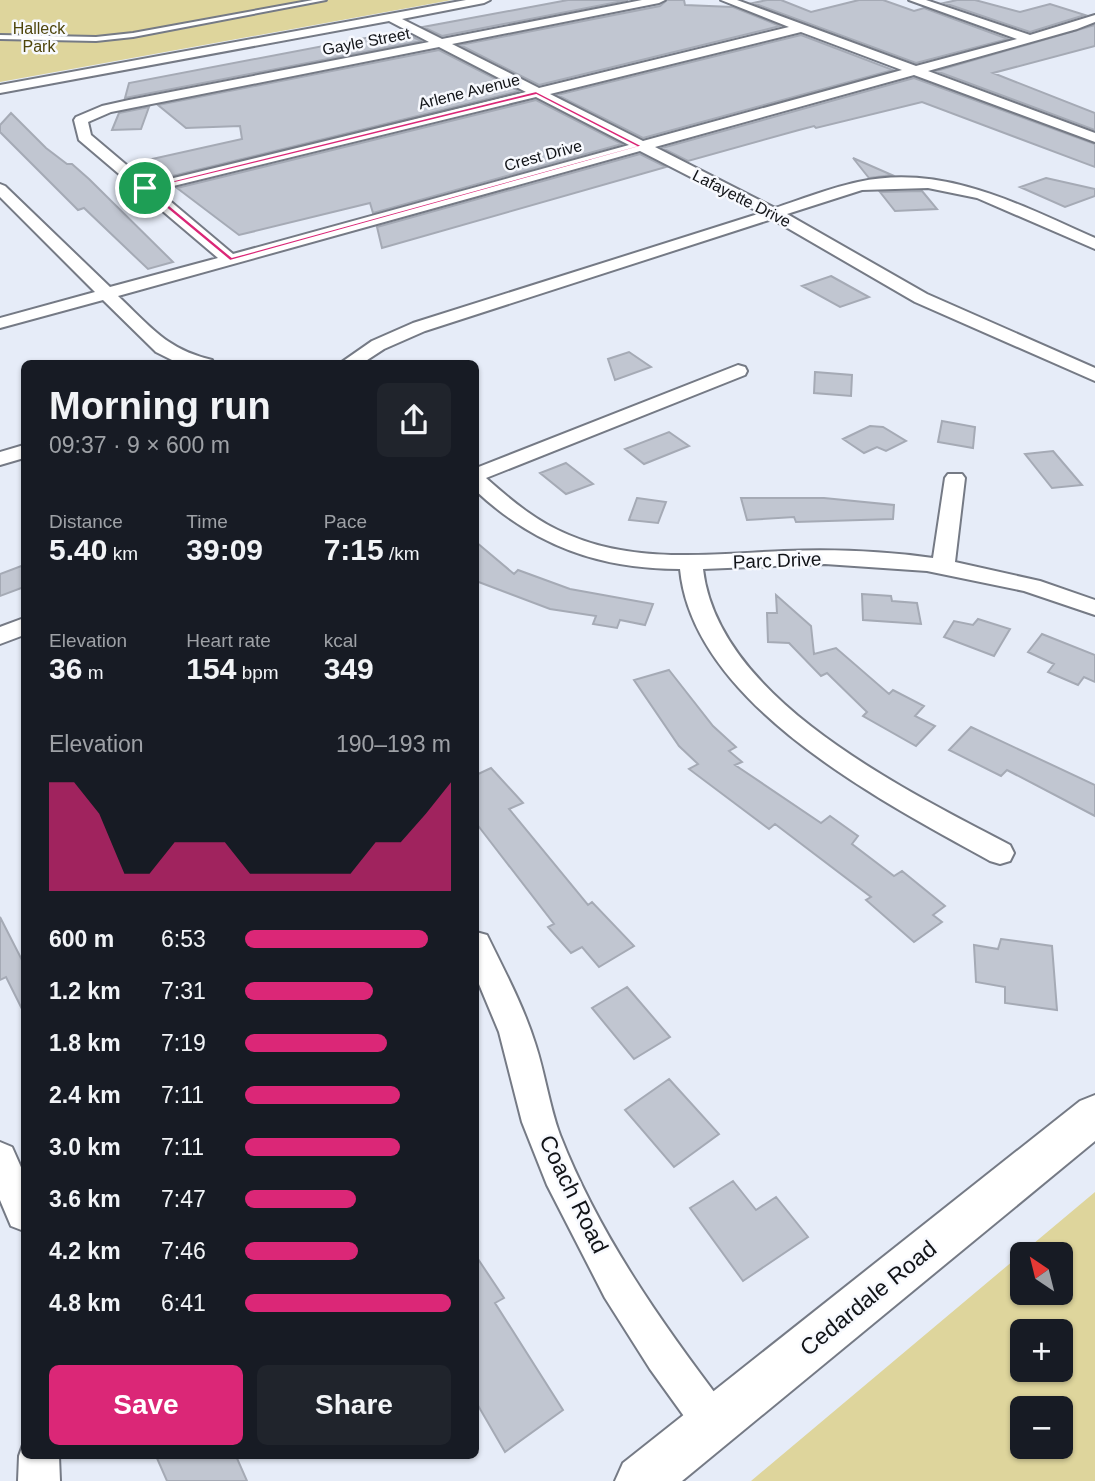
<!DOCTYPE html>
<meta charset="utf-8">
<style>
:root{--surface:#171b24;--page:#20242c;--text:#f1f3f6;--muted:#9ea1a6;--accent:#db2777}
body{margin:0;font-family:Arial,sans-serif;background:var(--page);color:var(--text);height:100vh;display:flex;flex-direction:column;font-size:26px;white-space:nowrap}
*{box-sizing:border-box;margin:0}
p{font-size:23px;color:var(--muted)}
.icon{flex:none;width:38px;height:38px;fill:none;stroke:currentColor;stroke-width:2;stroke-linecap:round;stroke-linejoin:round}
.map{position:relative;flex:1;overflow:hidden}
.details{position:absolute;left:21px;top:360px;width:458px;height:1099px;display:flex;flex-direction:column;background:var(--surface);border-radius:10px;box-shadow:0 2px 5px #0004}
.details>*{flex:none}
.needle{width:46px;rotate:325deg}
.tools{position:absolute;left:1010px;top:1242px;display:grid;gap:14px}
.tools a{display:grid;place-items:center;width:63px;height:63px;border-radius:10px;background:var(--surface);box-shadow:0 2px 5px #0004;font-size:35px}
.pin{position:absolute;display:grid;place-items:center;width:60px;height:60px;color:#fff;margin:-30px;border:4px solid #fff;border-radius:50%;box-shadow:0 2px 7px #0007}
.round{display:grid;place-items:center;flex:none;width:74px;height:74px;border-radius:10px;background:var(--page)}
.headline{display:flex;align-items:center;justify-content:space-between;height:119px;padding:0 28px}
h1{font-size:38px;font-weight:700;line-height:52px}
.figures{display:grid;grid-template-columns:repeat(3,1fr);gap:10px;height:119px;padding:7px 28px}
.figures div{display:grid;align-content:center}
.figures b{font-size:30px;font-weight:700}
.figures small{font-size:19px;font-weight:400}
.figures p{font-size:19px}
.chart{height:196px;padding:14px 28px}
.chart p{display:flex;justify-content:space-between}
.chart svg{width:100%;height:126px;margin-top:7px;fill:var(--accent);opacity:.7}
.cta{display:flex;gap:14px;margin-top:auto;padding:14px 28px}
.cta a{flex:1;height:80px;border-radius:10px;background:var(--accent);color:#fff;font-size:28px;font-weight:700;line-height:80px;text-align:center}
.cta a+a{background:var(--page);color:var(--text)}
ul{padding:0 28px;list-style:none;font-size:23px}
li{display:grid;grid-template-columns:112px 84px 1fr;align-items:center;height:52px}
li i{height:18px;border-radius:9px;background:var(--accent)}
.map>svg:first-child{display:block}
.green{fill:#ded59c;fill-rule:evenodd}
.building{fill:#c1c6d1;stroke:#a5aab5;stroke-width:2}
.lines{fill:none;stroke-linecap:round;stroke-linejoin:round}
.service-casing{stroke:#757a85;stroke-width:4}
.minor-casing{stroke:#757a85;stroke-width:4}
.tertiary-casing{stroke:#757a85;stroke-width:4}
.service{fill:#fff;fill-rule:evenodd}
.minor{fill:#fff;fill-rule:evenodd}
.tertiary{fill:#fff;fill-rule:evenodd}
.route{fill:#db2777;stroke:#fff;stroke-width:2;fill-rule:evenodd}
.labels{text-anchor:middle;stroke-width:5;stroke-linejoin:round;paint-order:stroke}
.far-park-label{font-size:16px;fill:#4e450c;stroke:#f7f9fe}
.far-street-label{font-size:16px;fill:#111317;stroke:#f7f9fe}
.street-label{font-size:19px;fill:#111317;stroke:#f7f9fe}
.near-street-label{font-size:23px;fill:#111317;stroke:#f7f9fe}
</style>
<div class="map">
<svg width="1095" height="1481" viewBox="0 0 1095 1481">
<rect width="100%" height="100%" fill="#e6ecf8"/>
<!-- green -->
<path class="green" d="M0,0H452L0,82Z
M1095,1192V1481H751ZM1022,1255H1060V1293H1022ZM1022,1332H1060V1370H1022ZM1022,1409H1060V1447H1022Z"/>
<!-- building -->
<path class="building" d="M568,0H628L442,36L423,27Z
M667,0H684L685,5L733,7L780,26L539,85L460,45L660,6Z
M767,0H781L811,12L859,0H883L914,11L924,8L1008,39L916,63L753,3Z
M957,0H975L1020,12L1050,4L1085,15L1030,32L944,3Z
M1095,25V46L993,73L1095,113V130L936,71Z
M402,31L421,41L125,98L129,83Z
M801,35L893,70L643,138L557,95Z
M439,50L519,91L164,178L143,161L242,139L240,126L186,128L158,105Z
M914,78L1095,144V167L922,102L816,128L814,126L799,130L688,161L662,148Z
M536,100L622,144L373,213L370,203L239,235L177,188Z
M149,107L141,129L112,130L119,113Z
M11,113L46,148L67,164H72L89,179L173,262L148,269L84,208L78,210L0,132V125Z
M640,154L666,167L382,248L377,227Z
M853,158L892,175L869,178Z
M1046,178L1095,189V196L1065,207L1020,187Z
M922,191L937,209L895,211L880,192Z
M831,276L869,297L840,307L802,286Z
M629,352L651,367L615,380L608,359Z
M815,372L852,375L851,396L814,393Z
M942,421L975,427L973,448L938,442Z
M870,426L883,427L906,441L886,451L877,447L864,453L843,439Z
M669,432L689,446L644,464L625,449Z
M1053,451L1082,485L1052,488L1025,454Z
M566,463L593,484L566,494L540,473Z
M637,498L666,502L658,523L629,520Z
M741,498H824L894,505L893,519L796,522L794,517L747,520Z
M476,542L514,574L518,570L570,589L653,604L645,625L620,620L617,628L593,624L596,616L550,609L476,581Z
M24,565V587L0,596V574Z
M862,594L891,596L892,601L917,603L921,624L863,620Z
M776,595L811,626L814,654L836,648L889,694L893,690L924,706L915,716L935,726L916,746L863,716L867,712L827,673L821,676L789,643L768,642L767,613H777Z
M978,619L1010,629L994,656L944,637L954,621L973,625Z
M1042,634L1095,655V682L1084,677L1078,685L1048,672L1054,664L1028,652Z
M669,670L713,726L736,747L729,751L742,762L735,765L821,823L830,816L858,836L852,844L894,876L902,871L945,906L933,915L942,922L914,942L866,900L871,897L775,824L769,829L689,769L698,764L679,746L634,680Z
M971,727L1095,785V816L1007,770L1001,776L949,750Z
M491,768L523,803L509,809L588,905L592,902L634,946L599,967L582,947L571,953L548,927L554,924L476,823V775Z
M0,917L24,964V1013L6,977L0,980Z
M1001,939L1052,946L1057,1010L1005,1003V987L976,982L974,945L998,949Z
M627,987L670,1037L634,1059L592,1008Z
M669,1079L719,1134L674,1167L625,1110Z
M733,1181L756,1210L776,1197L808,1237L743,1281L690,1208Z
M476,1256L504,1298L495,1303L563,1410L505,1452L476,1402Z
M156,1456H236L247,1481H167Z"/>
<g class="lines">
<defs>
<path id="service" d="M313,0H326L133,37L96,41L0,39V35L96,37L133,33Z"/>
<path id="minor" d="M466,0H490L484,3L402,19L442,39L642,0H665L659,3L452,44L539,88L789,27L721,0H737L916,66L1017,39L909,0H926L1030,35L1095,15V22L1077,29L928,71L1095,133V142L914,75L655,147L775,208C802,199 830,188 858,182C943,163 1020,205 1095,238V249L977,198L928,188L862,190L787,214L927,294L1095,368V381L915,302L772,219L425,331L384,349L361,364H339L372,341L413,323L761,213L640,151L118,296C151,327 166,349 212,360L214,364H180L156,352L103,300L0,328V318L95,292L0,197V184L5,186L110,287L218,258L79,140L74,120L76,117L102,106L129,100L429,42L389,21L0,93V85ZM801,32L902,70L643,141L550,94ZM439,47L526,92L149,184L91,135L88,122L111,112ZM536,97L629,145L233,254L157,190Z
M738,365L745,367L747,371L745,375L486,478C512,501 537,522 569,535C637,564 713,554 784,551C834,549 884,551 933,558L945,478L948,474H962L965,478L955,562L1040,581L1095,600V615L1024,591L927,571L825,564L703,569C718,700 906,790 1010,845L1014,853L1010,861L1000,864L990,861C884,802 693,705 680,569C600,569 535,546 476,491V468Z
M24,445V458L0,465V452Z
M24,618V635L0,644V627Z
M476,932L487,935C504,970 523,1005 535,1043C545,1073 549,1105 560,1135C599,1235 663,1325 727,1409L733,1423L727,1437L713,1443L699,1437L650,1369L605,1298L547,1185L522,1122L499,1032L476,977Z
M0,1142L12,1147L24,1174V1231L11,1226L0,1200Z
M24,1442V1456H59L60,1481H18L19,1456Z"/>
<path id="tertiary" d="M1095,1095V1141L682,1481H615L623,1463L1080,1101Z"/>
</defs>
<!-- service casing -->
<use href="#service" class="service-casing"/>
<!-- minor casing -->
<use href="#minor" class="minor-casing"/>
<!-- tertiary casing -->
<use href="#tertiary" class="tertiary-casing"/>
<!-- service -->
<use href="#service" class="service"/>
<!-- minor -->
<use href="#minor" class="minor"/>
<!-- tertiary -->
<use href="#tertiary" class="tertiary"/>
</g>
<!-- route -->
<path class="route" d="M536,91L643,146L230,261L142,188ZM536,95L635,146L232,257L150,189Z"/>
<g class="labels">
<!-- far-park labels -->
<g class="far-park-label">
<text x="39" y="34">Halleck<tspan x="39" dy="18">Park</tspan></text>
</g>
<!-- far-street labels -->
<g class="far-street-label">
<text transform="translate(366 41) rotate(-11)" y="6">Gayle Street</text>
<text transform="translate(469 91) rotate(-14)" y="6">Arlene Avenue</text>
<text transform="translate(543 155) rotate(-15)" y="6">Crest Drive</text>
<text transform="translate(742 198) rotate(27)" y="6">Lafayette Drive</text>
</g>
<!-- street labels -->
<g class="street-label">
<text transform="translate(777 560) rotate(-2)" y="7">Parc Drive</text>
</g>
<!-- near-street labels -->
<g class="near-street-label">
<text transform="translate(574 1194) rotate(64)" y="8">Coach Road</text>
<text transform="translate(868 1298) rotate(-39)" y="8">Cedardale Road</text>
</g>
</g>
</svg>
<div class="tools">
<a><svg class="needle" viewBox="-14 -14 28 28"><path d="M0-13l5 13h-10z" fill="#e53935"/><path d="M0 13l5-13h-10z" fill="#9ea1a6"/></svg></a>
<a>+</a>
<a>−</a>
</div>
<div class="pin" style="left:145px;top:188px;background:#1e9e55"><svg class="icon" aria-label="arrive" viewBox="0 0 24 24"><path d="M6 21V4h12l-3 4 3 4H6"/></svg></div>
<section class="details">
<div class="headline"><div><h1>Morning run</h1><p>09:37 · 9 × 600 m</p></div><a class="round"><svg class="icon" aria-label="share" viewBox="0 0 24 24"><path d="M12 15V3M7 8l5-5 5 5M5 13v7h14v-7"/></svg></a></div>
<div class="figures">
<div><p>Distance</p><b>5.40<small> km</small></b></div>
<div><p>Time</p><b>39:09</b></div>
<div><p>Pace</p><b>7:15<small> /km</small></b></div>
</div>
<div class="figures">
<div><p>Elevation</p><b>36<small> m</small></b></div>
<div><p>Heart rate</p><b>154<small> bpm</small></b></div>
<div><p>kcal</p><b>349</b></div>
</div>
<div class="chart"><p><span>Elevation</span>190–193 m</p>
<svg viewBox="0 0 160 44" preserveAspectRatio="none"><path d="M0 44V6L10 6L20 17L30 38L40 38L50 27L60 27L70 27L80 38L90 38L100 38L110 38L120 38L130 27L140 27L150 17L160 6V44z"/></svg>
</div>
<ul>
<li><b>600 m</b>6:53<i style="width:89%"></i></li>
<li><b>1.2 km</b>7:31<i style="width:62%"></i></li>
<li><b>1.8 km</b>7:19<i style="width:69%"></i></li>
<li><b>2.4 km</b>7:11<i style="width:75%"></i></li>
<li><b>3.0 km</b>7:11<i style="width:75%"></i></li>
<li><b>3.6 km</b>7:47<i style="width:54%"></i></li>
<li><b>4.2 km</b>7:46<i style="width:55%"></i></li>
<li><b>4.8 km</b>6:41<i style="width:100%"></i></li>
</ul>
<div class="cta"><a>Save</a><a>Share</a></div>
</section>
</div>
